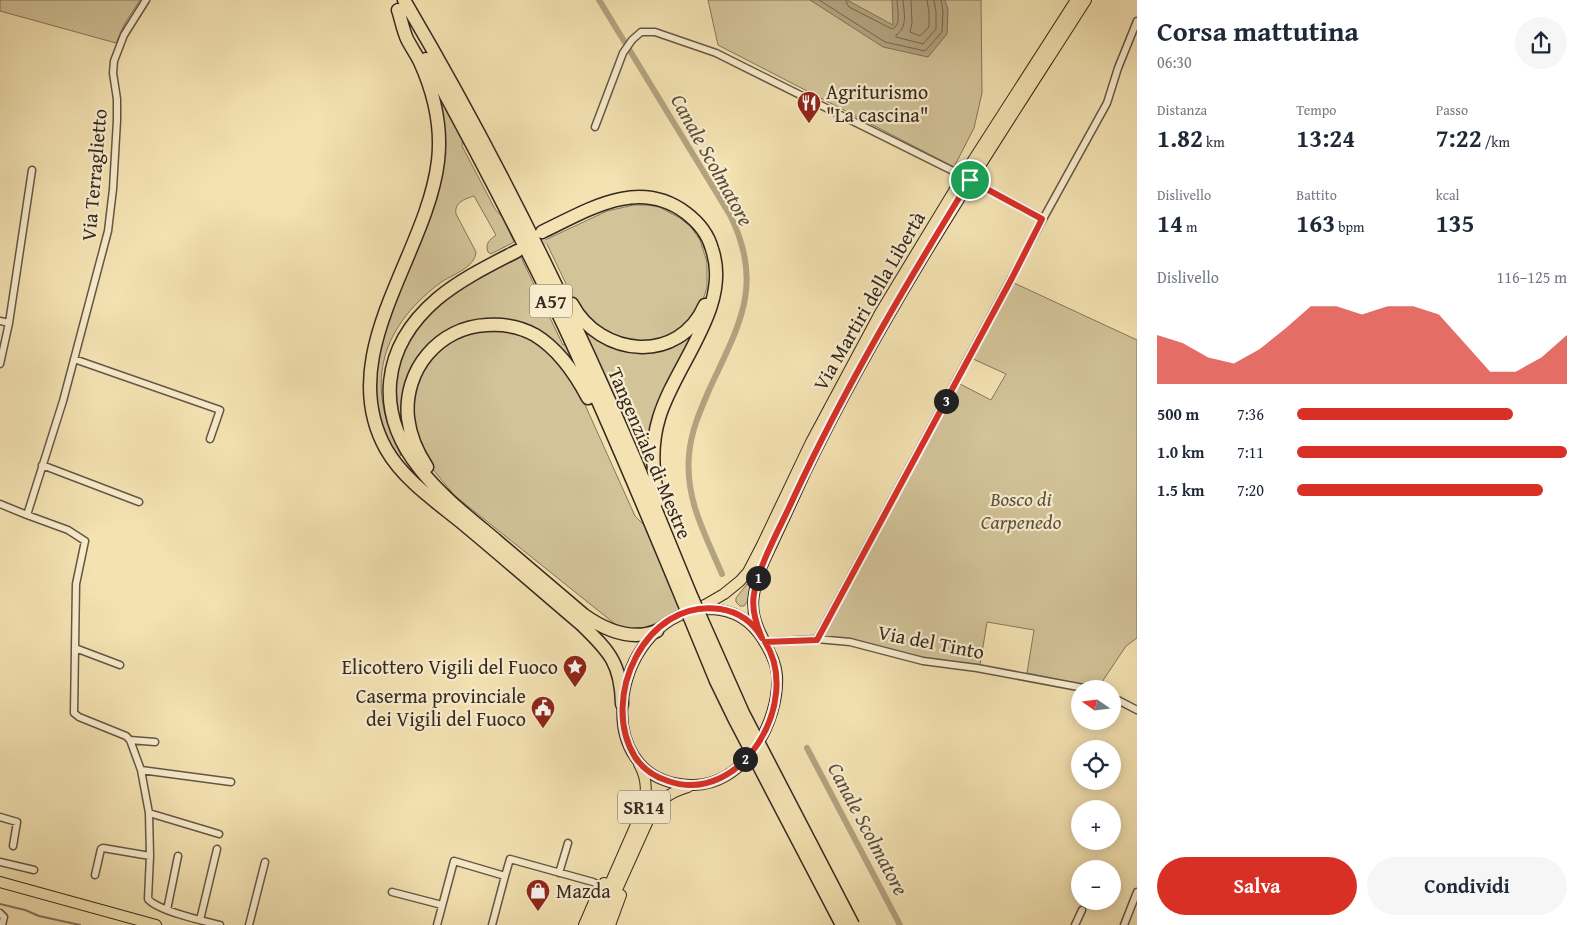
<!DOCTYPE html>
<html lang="it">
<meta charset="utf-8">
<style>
:root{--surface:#fff;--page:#f6f6f7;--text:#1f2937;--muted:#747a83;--accent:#d93025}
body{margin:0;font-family:"Gentium Book Plus",serif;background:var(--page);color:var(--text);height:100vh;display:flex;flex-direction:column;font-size:19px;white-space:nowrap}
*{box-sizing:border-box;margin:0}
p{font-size:16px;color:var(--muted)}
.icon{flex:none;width:28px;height:28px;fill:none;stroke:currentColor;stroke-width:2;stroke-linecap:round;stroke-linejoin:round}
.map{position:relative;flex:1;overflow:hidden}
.panel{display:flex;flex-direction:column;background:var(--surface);width:450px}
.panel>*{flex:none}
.needle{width:32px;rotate:284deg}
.tools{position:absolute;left:1071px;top:680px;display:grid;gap:10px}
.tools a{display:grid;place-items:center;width:50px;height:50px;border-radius:50%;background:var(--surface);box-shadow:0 2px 12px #0003;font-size:25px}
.pin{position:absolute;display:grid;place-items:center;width:42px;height:42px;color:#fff;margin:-21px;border:2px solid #fff;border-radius:50%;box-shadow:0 1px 5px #0007}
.km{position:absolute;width:25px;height:25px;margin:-12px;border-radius:50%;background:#222;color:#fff;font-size:14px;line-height:25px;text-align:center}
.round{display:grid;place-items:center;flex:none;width:52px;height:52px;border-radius:26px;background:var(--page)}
.headline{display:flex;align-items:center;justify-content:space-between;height:85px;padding:0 20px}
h1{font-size:28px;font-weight:700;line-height:38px}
.figures{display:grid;grid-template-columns:repeat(3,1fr);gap:8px;height:85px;padding:5px 20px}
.figures div{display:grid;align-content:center}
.figures b{font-size:25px;font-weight:700}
.figures small{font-size:14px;font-weight:400}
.figures p{font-size:14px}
.chart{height:140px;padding:10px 20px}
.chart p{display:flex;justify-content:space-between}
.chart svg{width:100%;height:90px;margin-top:5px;fill:var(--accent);opacity:.7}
.cta{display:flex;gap:10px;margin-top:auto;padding:10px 20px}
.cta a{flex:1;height:58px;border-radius:30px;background:var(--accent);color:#fff;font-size:20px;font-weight:700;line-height:58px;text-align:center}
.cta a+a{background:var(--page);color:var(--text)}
ul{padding:0 20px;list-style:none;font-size:16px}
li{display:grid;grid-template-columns:80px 60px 1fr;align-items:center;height:38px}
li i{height:12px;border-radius:6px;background:var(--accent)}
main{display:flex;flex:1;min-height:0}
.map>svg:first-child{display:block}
.green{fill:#d3c399;stroke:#84765c}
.water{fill:#b3a380;stroke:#80725a}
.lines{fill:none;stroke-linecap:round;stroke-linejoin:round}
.shore{stroke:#746650;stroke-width:1}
.stream{stroke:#80725a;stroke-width:2}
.canal{stroke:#b3a380;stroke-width:6}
.motorway-tunnel{stroke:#cebd95;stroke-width:12;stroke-dasharray:12 6;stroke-linecap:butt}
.minor-casing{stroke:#645744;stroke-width:9}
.primary-casing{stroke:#342920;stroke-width:12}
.motorway-casing{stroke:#342920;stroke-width:15}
.minor{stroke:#f8eccd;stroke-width:6}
.primary{stroke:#f4e2b2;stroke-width:10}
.motorway{stroke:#f4e2b2;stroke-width:12}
.motorway-bridge-casing{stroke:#342920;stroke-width:15;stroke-linecap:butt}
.motorway-bridge{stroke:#f4e2b2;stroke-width:12}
.route-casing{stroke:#fff;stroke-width:10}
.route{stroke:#d93025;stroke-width:6}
.labels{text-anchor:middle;stroke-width:4.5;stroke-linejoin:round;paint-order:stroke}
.shield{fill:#f8eccd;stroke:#6f6454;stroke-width:1}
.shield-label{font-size:19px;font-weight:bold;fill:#342920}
.poi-label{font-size:20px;fill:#342920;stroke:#f8eccd;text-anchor:start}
.street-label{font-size:20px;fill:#342920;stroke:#f8eccd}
.park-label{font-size:20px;font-style:italic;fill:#5c503e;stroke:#f8eccd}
.water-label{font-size:21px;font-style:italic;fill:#5a4e3d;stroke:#f8eccd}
</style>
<main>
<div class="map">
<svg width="1137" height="925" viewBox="0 0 1137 925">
<rect width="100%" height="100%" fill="#f4e2b2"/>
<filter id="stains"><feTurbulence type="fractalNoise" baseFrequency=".004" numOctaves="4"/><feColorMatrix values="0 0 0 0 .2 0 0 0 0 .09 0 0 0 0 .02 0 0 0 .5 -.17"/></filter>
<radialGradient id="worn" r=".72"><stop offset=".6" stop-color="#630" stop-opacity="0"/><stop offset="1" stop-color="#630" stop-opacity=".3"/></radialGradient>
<!-- green -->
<path class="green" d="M0,0H140L125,23L116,43L0,11Z
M708,0H981L982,93L974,128L954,167L718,45Z
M439,94L463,136L462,146L495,209L503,218L514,242L491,254L488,252C485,244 489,240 496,235L474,196C465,199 454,202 456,214L476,252C475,268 451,275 440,283C378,330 365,387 401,455L398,458L378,422L375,358L434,188L436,96Z
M634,198C659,199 681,206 698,226C745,285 681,355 659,411C651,433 651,455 652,478L651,480L649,479L582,330L586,327C606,343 627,352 653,348C719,336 737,245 679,211C669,205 659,200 647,199C624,198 605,206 585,214L612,202Z
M634,205H648L659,207L680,218L691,227L700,240L707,262V287L702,303L683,328L655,342L619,340L580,313L545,240L607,211Z
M519,253L563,345L566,344L575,364L572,366L541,337L474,322L412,372V442L399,421L393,377L400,351L435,304Z
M1012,281L1014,283L1137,340V638L1126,646L1098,688L1027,673L1034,630L987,622L980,665L924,658L850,640L821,637L958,383L991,400L1006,374L971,358Z
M487,326L531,336L573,378L635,516L644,525L680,609C655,620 645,639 615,624L454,495L431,467L415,437L413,385L440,344Z
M747,584L750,586L747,602L744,606H740L736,602V598Z"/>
<!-- water -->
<path class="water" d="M810,0H847L893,25L892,0H945L948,10L947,34L928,57L883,47Z"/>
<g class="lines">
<!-- shore -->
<path class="shore" d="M819,0L885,42L925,51L942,32L943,11L941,0
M846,0L847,4L849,7L892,29C902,25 897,9 897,0
M903,0C904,13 908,27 896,35V37L923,44L936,29V12L934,0
M911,0L912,23L910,32L920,36L929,27V13L927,0"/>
<!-- stream -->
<path class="stream" d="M0,904L25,910L39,916L80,925"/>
<!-- canal -->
<path class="canal" d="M599,0L730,215C765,285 739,325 709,390C700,411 691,431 689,455C685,499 705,534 722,574
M807,748L900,925"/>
<!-- motorway-tunnel -->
<path class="motorway-tunnel" d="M526,247L545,238"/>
<defs>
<path id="minor" d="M146,0L124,35L114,61L113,73L117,99V120L113,189L108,231L63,401L27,515L68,530L85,541L76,584L74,713L79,717L126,736L130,740L141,770L149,813L150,856L148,899C158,911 203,921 220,925
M595,127L623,53L632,40L641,32H655L716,53L963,176
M970,180L1043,219L1107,103L1118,68L1137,21
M0,321L9,323
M74,359L220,410L210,439
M0,364L9,323L32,170
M42,465L139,502
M0,504L27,515
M817,639L1043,219
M765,642L817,639L850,642L923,661L977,668L1089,689
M75,648L120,665
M1112,697L1137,710
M130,740L155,742
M141,770L231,782
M149,813L219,834
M0,817L17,822L13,846
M0,862L34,870
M559,873L568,843
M95,875L101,849L103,848L150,856
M505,876L510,859L593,882L602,886
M392,892L442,905
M167,910L178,856
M0,913L4,917L2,925
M200,920L217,849
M249,925L265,862
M437,925L454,861L505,876L492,925
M1075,925L1082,910
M1124,925L1137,892"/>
<path id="primary" d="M711,609C734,610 751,620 763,640C770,651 776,662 777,675C780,722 743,788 690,785C582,781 614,609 711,609Z
M691,610L705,605L724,594L740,581L748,572L762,545L811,442L880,313L963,176L1076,0
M763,638C756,625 751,610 754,595C756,575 767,556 775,538C785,517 795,495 805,473C885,307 987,155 1086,0
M0,882L156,925
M584,925L594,902L604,883
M592,925L642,811C647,794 648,780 639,764
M601,925L651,814C660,799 671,792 688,787
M610,925L621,895"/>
<path id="motorway" d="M404,0C490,146 566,299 633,455C653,502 672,550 692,598
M398,10C401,19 403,30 407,39C411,47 416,54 420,62C434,93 442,127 438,161C427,255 333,354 386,449C403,479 435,501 461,522C502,556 542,591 582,625C610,652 621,664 622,704
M426,59C474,147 521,236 564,326C606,416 645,509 683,601
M542,232C588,210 638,177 686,213C698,222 708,234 712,249C732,307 675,364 659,418C651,444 652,474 659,500
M517,251C490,265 461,279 437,299C381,347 374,412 420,469C442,497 471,519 497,541C526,566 555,590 584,615C605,630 631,641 657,631
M572,304C600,357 679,365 705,305
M427,467C417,452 410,435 408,418C403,370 439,327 487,325C503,324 521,327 535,335C558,349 576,375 588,398"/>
</defs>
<!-- minor casing -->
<use href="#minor" class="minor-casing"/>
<!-- primary casing -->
<use href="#primary" class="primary-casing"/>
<!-- motorway casing -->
<use href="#motorway" class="motorway-casing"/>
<!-- minor -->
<use href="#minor" class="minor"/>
<!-- primary -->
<use href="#primary" class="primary"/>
<!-- motorway -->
<use href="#motorway" class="motorway"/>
<defs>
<path id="motorway-bridge" d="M692,598L743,713L853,925
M683,601L716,681L734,718L842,925"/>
</defs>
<!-- motorway-bridge casing -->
<use href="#motorway-bridge" class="motorway-bridge-casing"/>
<!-- motorway-bridge -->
<use href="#motorway-bridge" class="motorway-bridge"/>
</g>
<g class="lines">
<defs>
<path id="route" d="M970,180L1042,219L1012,278L817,640L765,642C803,701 741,807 668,781C655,777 643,769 635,757C599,699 645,598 720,609C739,612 753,622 762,638C756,624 751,609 754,594C758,566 781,526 793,499C844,389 906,284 970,180Z"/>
</defs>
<!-- route casing -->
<use href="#route" class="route-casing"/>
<!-- route -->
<use href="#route" class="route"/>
</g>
<!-- icons -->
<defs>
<symbol id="restaurant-pin" viewBox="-11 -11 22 30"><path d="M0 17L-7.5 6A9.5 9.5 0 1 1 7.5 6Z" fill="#8f2418" stroke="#f8eccd"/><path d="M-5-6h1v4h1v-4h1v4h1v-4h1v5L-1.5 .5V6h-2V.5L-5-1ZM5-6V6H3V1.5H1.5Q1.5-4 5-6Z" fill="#fff"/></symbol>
<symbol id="sight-pin" viewBox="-11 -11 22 30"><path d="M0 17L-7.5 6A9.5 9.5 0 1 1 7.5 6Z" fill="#8f2418" stroke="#f8eccd"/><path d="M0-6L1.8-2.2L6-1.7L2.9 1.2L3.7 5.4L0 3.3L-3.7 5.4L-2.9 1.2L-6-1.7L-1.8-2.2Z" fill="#fff"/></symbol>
<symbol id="civic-pin" viewBox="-11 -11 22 30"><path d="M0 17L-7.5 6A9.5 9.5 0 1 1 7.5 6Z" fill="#8f2418" stroke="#f8eccd"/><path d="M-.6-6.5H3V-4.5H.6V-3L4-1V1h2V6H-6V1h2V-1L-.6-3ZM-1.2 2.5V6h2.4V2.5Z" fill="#fff"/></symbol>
<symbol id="shop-pin" viewBox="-11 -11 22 30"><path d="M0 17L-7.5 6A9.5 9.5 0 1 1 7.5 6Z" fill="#8f2418" stroke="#f8eccd"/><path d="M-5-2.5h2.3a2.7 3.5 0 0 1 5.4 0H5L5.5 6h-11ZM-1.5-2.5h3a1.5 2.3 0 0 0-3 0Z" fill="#fff"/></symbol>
</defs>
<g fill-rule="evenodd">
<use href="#restaurant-pin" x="795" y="89" width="28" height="38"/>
<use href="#sight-pin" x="561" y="653" width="28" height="38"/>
<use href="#civic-pin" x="529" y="694" width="28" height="38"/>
<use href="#shop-pin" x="524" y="877" width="28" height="38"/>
</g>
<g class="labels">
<!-- shield labels -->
<g class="shield">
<rect x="530" y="284.5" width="42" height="33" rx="4"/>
<rect x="618" y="790.5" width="52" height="33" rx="4"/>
</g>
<g class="shield-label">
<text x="551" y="308">A57</text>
<text x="644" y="814">SR14</text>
</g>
<!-- poi labels -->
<g class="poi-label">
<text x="826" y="99">Agriturismo<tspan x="826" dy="23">"La cascina"</tspan></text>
<text x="558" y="674" text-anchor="end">Elicottero Vigili del Fuoco</text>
<text x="526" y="703" text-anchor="end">Caserma provinciale<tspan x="526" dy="23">dei Vigili del Fuoco</tspan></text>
<text x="556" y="898">Mazda</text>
</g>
<!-- street labels -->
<g class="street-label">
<text transform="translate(94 175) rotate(-85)" y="7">Via Terraglietto</text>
<text transform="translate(869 301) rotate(-60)" y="7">Via Martiri della Libertà</text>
<text transform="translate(650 453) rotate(67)" y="7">Tangenziale di Mestre</text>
<text transform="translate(931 642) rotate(11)" y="7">Via del Tinto</text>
</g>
<!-- park labels -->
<g class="park-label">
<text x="1021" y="506">Bosco di<tspan x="1021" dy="23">Carpenedo</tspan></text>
</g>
<!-- water labels -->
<g class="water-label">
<text transform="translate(712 160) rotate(61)" y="7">Canale Scolmatore</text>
<text transform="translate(868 829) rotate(62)" y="7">Canale Scolmatore</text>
</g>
</g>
<rect width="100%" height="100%" filter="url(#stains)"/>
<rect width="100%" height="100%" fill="url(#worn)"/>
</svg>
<div class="tools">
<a><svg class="needle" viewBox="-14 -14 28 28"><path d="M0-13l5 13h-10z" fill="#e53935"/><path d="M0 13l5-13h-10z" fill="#747a83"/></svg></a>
<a><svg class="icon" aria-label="locate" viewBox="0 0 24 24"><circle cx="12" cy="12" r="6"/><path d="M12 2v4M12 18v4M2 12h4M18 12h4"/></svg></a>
<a>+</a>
<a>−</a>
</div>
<div class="pin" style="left:970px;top:180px;background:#1e9e55"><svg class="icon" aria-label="arrive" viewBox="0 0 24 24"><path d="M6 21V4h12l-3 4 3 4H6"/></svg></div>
<b class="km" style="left:758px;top:578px">1</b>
<b class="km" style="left:745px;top:759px">2</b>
<b class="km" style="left:946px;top:401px">3</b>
</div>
<section class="panel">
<div class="headline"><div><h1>Corsa mattutina</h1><p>06:30</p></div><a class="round"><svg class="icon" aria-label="share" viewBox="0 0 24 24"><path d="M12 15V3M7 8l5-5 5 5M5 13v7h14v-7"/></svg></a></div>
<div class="figures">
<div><p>Distanza</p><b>1.82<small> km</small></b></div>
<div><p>Tempo</p><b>13:24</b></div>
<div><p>Passo</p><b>7:22<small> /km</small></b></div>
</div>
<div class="figures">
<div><p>Dislivello</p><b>14<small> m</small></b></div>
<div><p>Battito</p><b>163<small> bpm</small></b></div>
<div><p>kcal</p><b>135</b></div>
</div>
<div class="chart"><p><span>Dislivello</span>116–125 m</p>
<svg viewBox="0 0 160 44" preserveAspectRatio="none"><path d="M0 44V20L10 24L20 31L30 34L40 27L50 17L60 6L70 6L80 10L90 6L100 6L110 10L120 24L130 38L140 38L150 31L160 20V44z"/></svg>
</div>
<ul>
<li><b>500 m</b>7:36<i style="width:80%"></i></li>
<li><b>1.0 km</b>7:11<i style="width:100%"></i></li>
<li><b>1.5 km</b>7:20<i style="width:91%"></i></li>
</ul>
<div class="cta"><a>Salva</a><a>Condividi</a></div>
</section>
</main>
